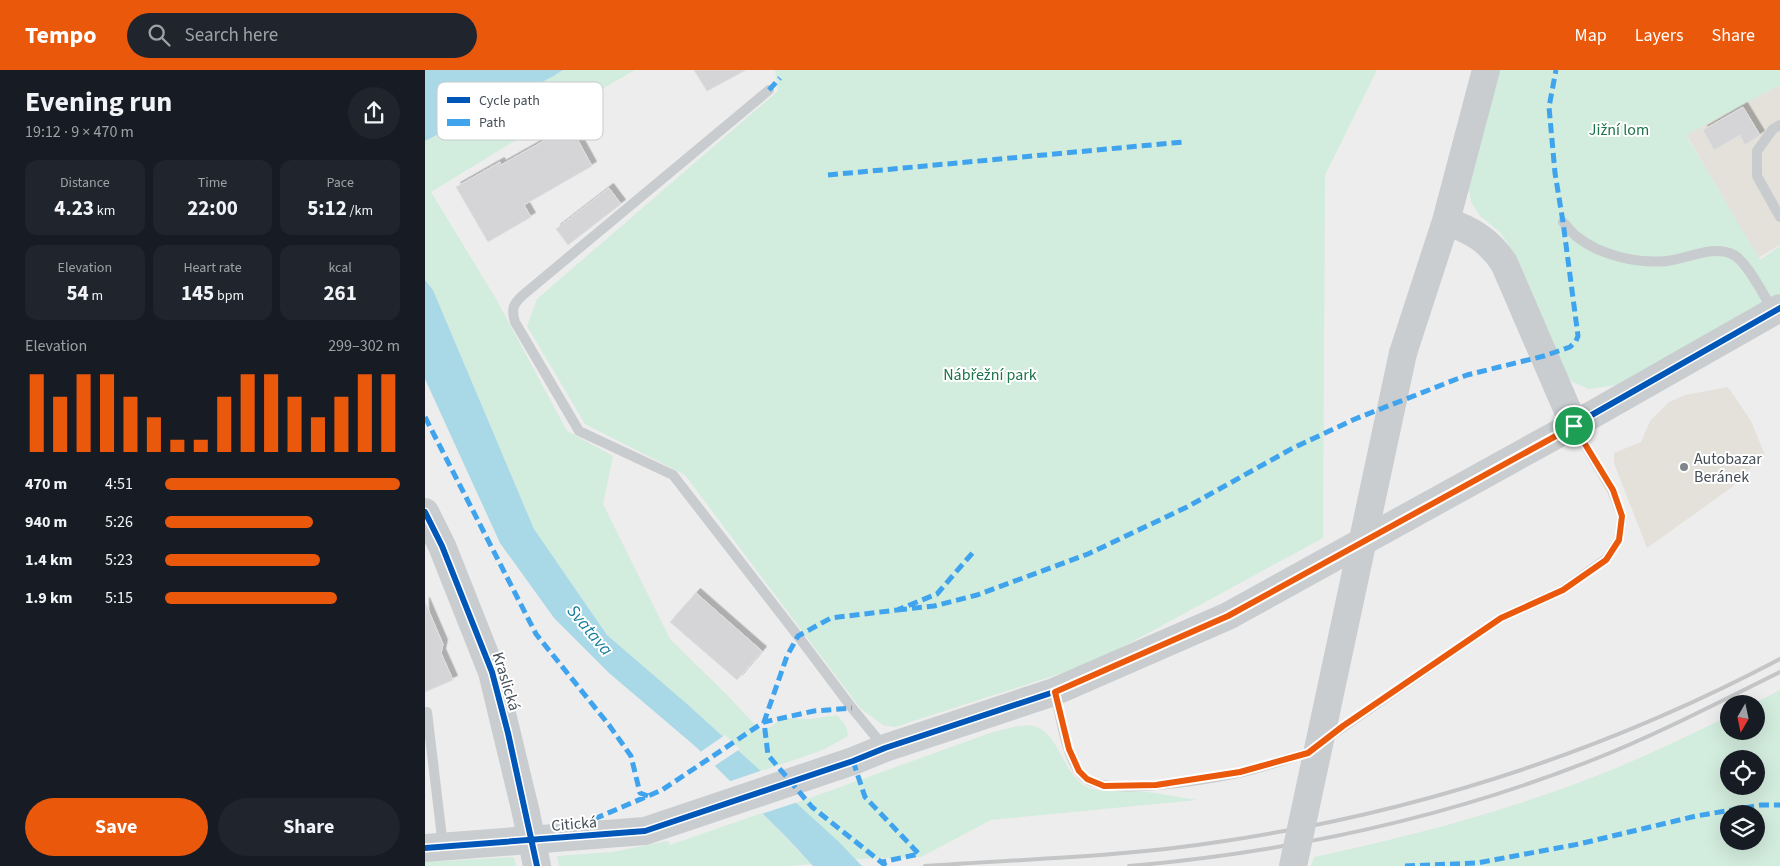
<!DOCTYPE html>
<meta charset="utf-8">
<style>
:root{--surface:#171b24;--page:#20242c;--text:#f1f3f6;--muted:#9ea1a6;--accent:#ea580c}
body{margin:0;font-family:"Source Sans 3",sans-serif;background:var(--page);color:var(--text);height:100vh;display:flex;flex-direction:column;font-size:19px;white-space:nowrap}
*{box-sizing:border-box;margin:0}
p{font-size:16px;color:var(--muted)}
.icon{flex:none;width:28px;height:28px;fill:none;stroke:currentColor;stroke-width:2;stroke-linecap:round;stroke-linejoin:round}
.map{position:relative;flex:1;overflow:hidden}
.side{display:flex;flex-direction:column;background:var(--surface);width:425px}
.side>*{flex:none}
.needle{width:32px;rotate:189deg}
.buttons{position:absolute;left:1295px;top:625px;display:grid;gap:10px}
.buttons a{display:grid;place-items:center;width:45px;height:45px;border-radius:50%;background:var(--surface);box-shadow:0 5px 20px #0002;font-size:25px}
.pin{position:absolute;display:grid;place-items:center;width:42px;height:42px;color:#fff;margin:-21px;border:2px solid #fff;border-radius:50%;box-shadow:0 1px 5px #0007}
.round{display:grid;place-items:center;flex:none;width:52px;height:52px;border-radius:26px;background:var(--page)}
.head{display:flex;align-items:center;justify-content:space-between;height:85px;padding:0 25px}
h1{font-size:28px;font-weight:700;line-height:38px}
.metrics{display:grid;grid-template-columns:repeat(3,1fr);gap:8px;height:85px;padding:5px 25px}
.metrics div{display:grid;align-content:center;border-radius:12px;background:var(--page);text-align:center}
.metrics b{font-size:21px;font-weight:700}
.metrics small{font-size:14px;font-weight:400}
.metrics p{font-size:14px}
.chart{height:140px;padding:10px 25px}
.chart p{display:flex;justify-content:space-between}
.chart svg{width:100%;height:90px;margin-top:5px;stroke:var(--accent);stroke-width:6}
.primary-button{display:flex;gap:10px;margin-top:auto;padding:10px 25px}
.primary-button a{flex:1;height:58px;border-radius:30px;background:var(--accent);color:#fff;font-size:20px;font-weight:700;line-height:58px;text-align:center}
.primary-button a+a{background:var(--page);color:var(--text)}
ul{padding:0 25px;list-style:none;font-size:16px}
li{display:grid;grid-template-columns:80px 60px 1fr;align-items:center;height:38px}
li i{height:12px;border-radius:6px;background:var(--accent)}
header{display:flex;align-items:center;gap:30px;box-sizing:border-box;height:70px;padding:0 25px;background:var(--accent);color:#fff}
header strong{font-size:24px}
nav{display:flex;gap:28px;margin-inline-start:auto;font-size:18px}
.search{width:350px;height:45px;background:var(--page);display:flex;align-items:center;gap:12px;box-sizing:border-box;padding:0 18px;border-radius:28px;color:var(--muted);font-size:19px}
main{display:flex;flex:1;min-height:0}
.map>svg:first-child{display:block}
.commercial{fill:#e4e1da}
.green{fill:#d2ecdd;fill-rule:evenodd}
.water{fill:#a9d9e7}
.pier{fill:#eeeded}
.building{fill:#d5d5d7;stroke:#dfdfe0;filter:url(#shadow)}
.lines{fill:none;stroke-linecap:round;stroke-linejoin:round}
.lane{stroke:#c9ccce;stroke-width:10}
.secondary{stroke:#cacdcf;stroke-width:28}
.rail{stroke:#c4c5c7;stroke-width:4}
.secondary-bridge{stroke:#cacdcf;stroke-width:28}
.quiet{stroke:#3fa4ed;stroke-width:5;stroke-dasharray:10 5;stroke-linecap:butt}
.cycleway-casing{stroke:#fff;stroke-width:9}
.cycleway{stroke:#0057b8;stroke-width:6}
.route-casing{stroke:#fff;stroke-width:10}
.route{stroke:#ea580c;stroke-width:6}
.poi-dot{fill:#81868c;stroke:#fff;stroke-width:2}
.labels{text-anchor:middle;stroke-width:4;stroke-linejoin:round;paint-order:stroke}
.park-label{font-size:16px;fill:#1c744b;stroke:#fff}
.poi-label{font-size:16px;fill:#464f58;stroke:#fff;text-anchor:start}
.street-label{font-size:16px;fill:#464f58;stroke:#fff}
.water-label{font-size:18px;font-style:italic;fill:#157c9c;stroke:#fff}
.key{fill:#fff;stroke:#c8cacd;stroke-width:1}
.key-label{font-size:14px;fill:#464f58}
</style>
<header>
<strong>Tempo</strong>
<div class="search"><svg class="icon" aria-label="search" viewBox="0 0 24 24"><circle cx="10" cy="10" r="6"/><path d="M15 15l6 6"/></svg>Search here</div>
<nav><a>Map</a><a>Layers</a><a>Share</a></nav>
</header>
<main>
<section class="side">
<div class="head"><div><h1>Evening run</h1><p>19:12 · 9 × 470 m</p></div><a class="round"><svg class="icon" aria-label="share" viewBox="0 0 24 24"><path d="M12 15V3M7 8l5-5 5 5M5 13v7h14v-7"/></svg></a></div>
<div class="metrics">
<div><p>Distance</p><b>4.23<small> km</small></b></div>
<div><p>Time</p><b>22:00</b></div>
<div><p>Pace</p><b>5:12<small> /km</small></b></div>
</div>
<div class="metrics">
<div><p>Elevation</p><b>54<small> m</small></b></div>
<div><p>Heart rate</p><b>145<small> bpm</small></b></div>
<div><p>kcal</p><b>261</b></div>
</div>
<div class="chart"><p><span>Elevation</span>299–302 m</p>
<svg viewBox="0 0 160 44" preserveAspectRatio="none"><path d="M5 44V6M15 44V17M25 44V6M35 44V6M45 44V17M55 44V27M65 44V38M75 44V38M85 44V17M95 44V6M105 44V6M115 44V17M125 44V27M135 44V17M145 44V6M155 44V6"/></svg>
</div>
<ul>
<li><b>470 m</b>4:51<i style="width:100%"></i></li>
<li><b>940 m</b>5:26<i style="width:63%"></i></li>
<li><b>1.4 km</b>5:23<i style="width:66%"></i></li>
<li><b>1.9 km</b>5:15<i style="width:73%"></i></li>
</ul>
<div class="primary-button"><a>Save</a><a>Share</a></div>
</section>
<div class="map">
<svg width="1355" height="796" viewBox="0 0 1355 796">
<defs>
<filter id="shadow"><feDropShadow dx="4.5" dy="-4.5" stdDeviation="0" flood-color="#0004"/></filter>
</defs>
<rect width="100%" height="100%" fill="#eeeded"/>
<!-- commercial -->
<path class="commercial" d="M1355,15V175L1333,188L1261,64Z
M1303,317L1326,351L1340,385L1322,401L1307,417L1222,478L1189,393V383L1216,372L1225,351L1244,332L1260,325Z"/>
<!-- green -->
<path class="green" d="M138,0H210L147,36L6,122L71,229L142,361L188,386L178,434L245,569L302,625L337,662L359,648L385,649L412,645L421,656L423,666L398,680L336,701L261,633L182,565L109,459L8,220L0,210V71L127,7Z
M350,0H952L900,105L898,468L668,593L470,657L458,655L435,638L260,405L160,354L102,256L112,229L353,21Z
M1073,0H1355V15L1261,65L1335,190L1355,176V223L1198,314L1164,319L1147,312L1134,295L1091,186L1075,162L1055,146L1046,132L1043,113Z
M1355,620V796H886L889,787C986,766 1083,741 1176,704C1220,687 1262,666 1304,646V661H1331V634H1328ZM1304,689H1331V716H1304ZM1304,744H1331V771H1304Z
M593,656C598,656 604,655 608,656C634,662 638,703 660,716C672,723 697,721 710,721C730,722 751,727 772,730L566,750L496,787L430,789L371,733L568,662Z
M337,743L386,794L364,796H134L132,786L187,782L243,771L245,775Z
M89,787L91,796H0V792Z"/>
<!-- water -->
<path class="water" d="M0,0H138L127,7L0,71Z
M0,210L8,220L109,459L182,565L261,633L413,771L437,796H388L363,769L271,677L184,603L129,548L75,473L0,309Z"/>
<!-- pier -->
<path class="pier" d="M300,665L315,679L288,697L274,683Z
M338,700L373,732L336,744L303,712Z"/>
<!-- building -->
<path class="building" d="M269,0H321L282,21Z
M1318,37L1335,65L1320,75L1315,65L1289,80L1278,60Z
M145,56L167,96L99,135L106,147L63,172L31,117L75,92L76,95Z
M184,118L196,134L143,175L131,159Z
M271,523L337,581L312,610L245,552Z
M0,532L18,574L16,583L28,610L0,622Z"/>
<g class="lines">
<!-- lane -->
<path class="lane" d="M344,20L98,225C88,234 86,239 90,252L154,361L248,405L373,566L427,638L459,677
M1355,55L1348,59L1332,81V106L1355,147
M1138,152C1142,156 1146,162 1151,166C1174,185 1212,194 1242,191C1263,189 1288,174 1309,185C1322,192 1340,227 1348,241
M630,623C636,647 641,691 660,708C683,727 783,709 813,703C837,698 860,689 883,683L890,678
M2,642L18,776
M901,669L1076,548L1138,520L1181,489L1194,470L1197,446L1187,420L1149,356"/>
<!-- secondary -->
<path class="secondary" d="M1021,151C1046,160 1064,170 1079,193L1149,355
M978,283L1021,151L1061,0
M0,442L17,476L67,602L101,743
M0,778L220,761L428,691L460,678L629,622L803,546L1149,355L1355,238"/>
<!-- rail -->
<path class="rail" d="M500,796C598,789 696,787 793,772C990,743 1179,682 1355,589
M704,796C863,782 1022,748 1170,689C1233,664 1294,632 1355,602"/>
<!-- secondary-bridge -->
<path class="secondary-bridge" d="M101,743L112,796
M868,796L978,283"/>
<!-- quiet -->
<path class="quiet" d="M344,20L355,8
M403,105L758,72
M0,347L111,564L184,655L206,686L215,723L223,726
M472,540L509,536L552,525L663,484L762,437L868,378L930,349L1042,305L1119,286L1145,277L1151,271L1153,266L1138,152L1130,103L1124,37L1131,0
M428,691L440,727L494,784L457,792
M169,749L237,720L339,652L389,641L427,638
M461,796L387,737L343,685L339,652L362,586L373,566L406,548L472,540L512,524L550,480
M980,796L1052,793L1154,774L1271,746L1336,735H1355"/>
<defs>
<path id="cycleway" d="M0,442L17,476L67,602L83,663L112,796
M0,778L220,761L428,691L460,678L629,622L803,546L1149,355L1355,238"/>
</defs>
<!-- cycleway casing -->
<use href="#cycleway" class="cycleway-casing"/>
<!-- cycleway -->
<use href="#cycleway" class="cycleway"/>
</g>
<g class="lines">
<defs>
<path id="route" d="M1149,356L1188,420L1197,446L1194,470L1181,490L1138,520L1076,548L918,656L883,683L815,702L731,715L679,716L662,709L654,701L644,679L630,622L803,546Z"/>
</defs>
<!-- route casing -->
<use href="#route" class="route-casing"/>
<!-- route -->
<use href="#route" class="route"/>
</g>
<!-- markers -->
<circle class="poi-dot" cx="1259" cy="397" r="5"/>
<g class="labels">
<!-- park labels -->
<g class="park-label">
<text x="1194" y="65">Jižní lom</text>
<text x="565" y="310">Nábřežní park</text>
</g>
<!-- poi labels -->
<g class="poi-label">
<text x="1269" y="394">Autobazar<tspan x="1269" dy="18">Beránek</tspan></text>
</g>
<!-- street labels -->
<g class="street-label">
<text transform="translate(82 611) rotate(73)" y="6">Kraslická</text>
<text transform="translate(149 753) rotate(-5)" y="6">Citická</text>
</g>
<!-- water labels -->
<g class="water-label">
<text transform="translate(165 560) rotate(50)" y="6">Svatava</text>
</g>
</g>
<!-- legend -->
<rect x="12" y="12" width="166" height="58" rx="8" class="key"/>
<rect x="22" y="27" width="23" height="6" fill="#0057b8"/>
<rect x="22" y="49" width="23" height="7" fill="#3fa4ed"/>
<g class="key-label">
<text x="54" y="35">Cycle path</text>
<text x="54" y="57">Path</text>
</g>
</svg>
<div class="buttons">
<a><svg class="needle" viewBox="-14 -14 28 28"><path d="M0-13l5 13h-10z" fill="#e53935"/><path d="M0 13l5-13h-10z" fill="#9ea1a6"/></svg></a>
<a><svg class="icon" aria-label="locate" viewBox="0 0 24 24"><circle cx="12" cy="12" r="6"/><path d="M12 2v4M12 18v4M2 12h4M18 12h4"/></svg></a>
<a><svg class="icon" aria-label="layers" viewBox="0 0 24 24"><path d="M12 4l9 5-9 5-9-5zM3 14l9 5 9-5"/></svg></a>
</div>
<div class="pin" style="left:1149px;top:356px;background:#1e9e55"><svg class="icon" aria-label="arrive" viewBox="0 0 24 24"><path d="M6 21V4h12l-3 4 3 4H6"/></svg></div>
</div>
</main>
